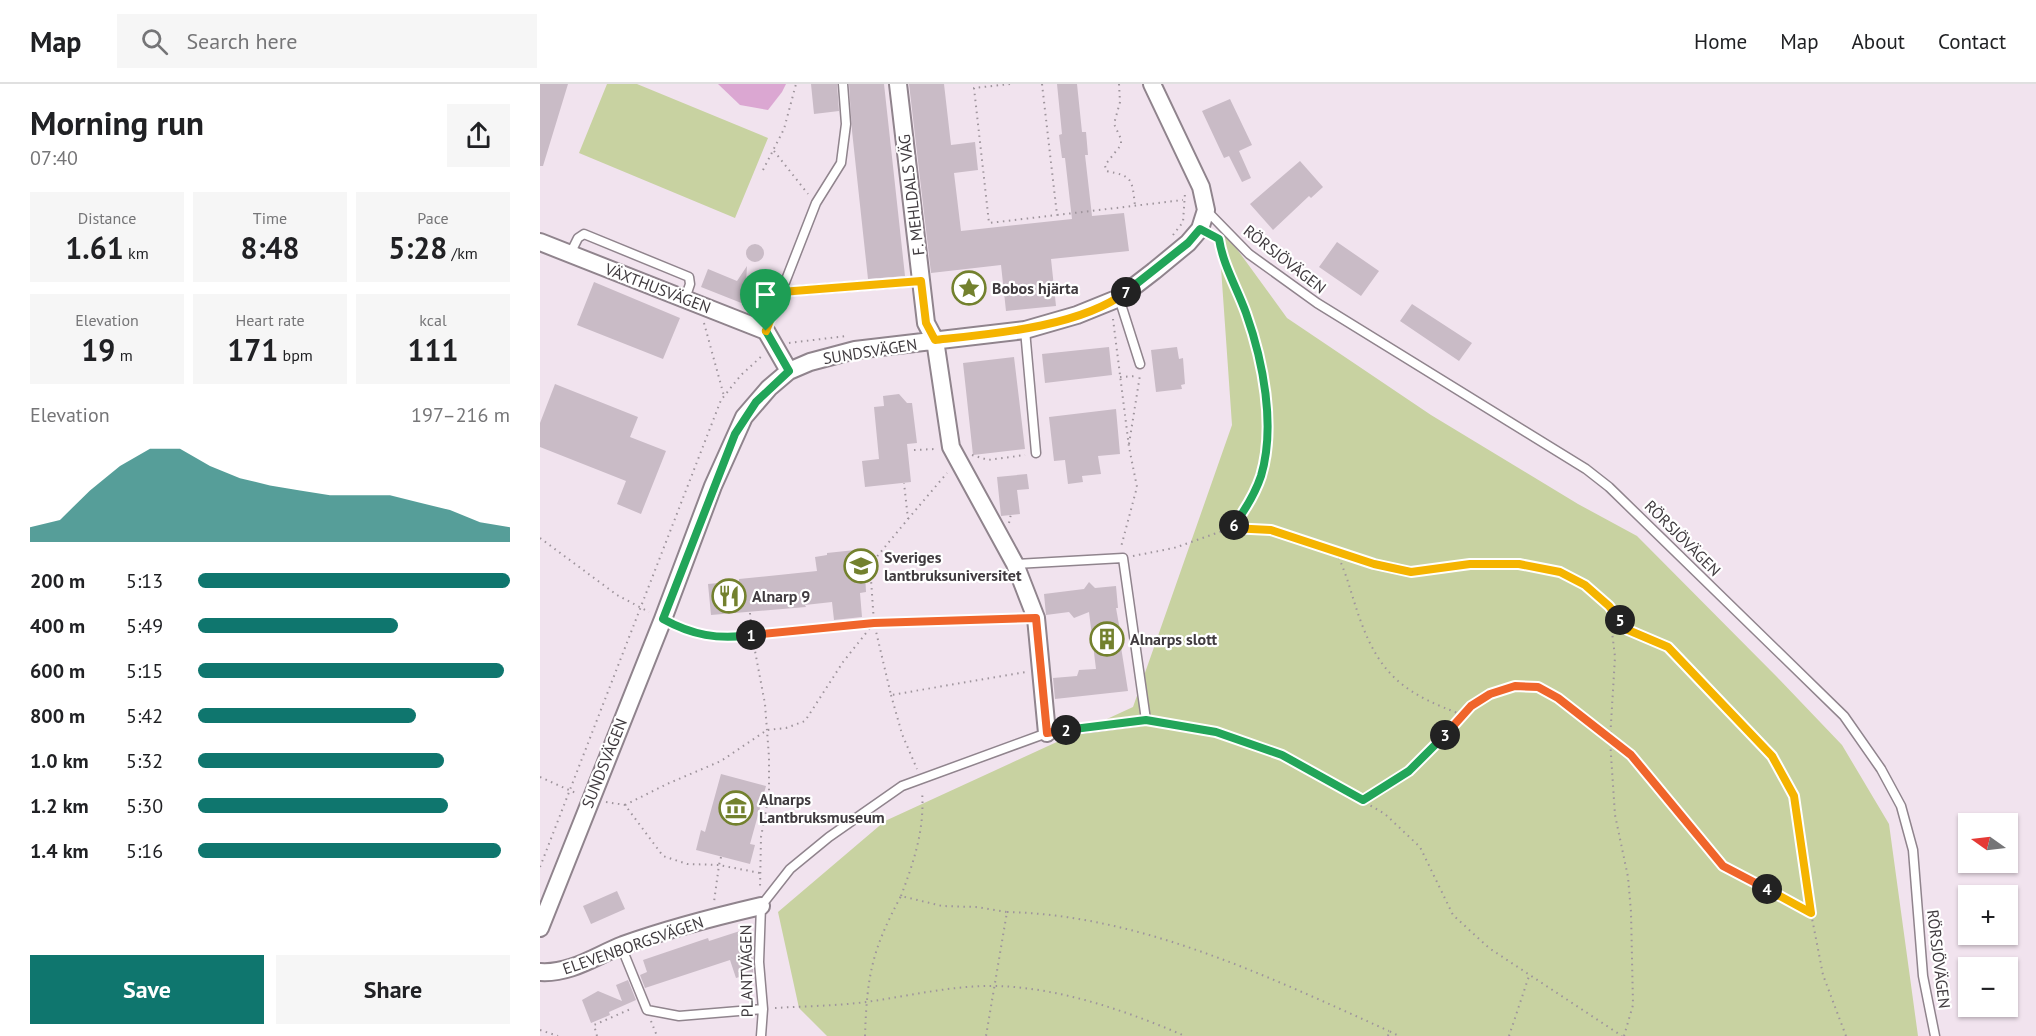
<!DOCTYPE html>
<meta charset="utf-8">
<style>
:root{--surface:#fff;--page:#f6f6f6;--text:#202124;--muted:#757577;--line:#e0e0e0;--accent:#0f766e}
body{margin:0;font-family:"PT Sans",sans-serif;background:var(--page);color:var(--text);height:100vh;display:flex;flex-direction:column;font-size:22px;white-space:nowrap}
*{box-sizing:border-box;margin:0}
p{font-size:20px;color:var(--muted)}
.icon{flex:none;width:33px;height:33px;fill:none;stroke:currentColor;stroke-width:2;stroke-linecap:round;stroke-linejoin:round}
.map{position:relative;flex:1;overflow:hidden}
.panel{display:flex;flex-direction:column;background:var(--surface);width:540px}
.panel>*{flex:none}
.needle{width:39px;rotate:284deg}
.tools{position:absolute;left:1418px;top:729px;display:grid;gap:12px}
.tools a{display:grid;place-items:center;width:60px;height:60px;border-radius:0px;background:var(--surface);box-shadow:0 2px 4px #0004;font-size:30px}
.pin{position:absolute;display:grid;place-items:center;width:51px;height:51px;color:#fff;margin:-62px -26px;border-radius:50% 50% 50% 0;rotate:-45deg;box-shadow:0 0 6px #0007}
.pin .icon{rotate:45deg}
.km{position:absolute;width:30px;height:30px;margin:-15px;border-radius:50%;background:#222;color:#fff;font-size:16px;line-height:30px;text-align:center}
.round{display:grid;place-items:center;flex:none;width:63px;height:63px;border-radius:0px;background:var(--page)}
.overview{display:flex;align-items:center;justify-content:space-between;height:102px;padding:0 30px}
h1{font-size:33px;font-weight:800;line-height:45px}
.figures{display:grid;grid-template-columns:repeat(3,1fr);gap:9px;height:102px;padding:6px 30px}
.figures div{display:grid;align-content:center;border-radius:0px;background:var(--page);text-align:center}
.figures b{font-size:30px;font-weight:800}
.figures small{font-size:16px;font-weight:400}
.figures p{font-size:16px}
.chart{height:168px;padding:12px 30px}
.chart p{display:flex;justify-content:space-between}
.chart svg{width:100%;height:108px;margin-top:6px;fill:var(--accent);opacity:.7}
.action{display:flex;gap:12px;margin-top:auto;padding:12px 30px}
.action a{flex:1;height:69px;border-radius:0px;background:var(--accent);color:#fff;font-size:24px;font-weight:800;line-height:69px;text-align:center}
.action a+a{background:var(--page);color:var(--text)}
ul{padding:0 30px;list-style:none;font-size:20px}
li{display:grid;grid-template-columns:96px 72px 1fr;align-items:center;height:45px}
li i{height:15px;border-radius:8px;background:var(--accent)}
header{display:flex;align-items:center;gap:36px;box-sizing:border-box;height:84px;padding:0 30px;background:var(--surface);border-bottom:2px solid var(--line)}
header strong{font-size:28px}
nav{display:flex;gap:33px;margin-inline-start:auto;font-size:21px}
.search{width:420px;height:54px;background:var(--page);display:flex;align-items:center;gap:15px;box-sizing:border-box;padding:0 21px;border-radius:0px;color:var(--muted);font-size:22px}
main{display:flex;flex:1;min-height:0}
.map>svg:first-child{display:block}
.green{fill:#c8d2a1}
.water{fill:#dba7d2}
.building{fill:#c9bbc6}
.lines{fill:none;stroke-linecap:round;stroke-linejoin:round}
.lane-casing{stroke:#90848d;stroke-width:11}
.street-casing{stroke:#90848d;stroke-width:20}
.path{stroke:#9e949c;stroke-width:2;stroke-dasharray:1.5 4.5;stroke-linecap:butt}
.lane{stroke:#fff;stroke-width:8}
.street{stroke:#fff;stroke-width:16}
.split-1-casing{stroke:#fff;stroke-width:12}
.split-2-casing{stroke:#fff;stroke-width:12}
.split-3-casing{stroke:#fff;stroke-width:12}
.split-4-casing{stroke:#fff;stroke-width:12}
.split-5-casing{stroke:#fff;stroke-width:12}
.split-6-casing{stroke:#fff;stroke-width:12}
.split-7-casing{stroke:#fff;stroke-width:12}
.split-8-casing{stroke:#fff;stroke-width:12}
.split-1{stroke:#22a559;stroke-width:8}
.split-2{stroke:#f0652b;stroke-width:8}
.split-3{stroke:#22a559;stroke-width:8}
.split-4{stroke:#f0652b;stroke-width:8}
.split-5{stroke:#f5b400;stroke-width:8}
.split-6{stroke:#f5b400;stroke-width:8}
.split-7{stroke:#22a559;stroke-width:8}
.split-8{stroke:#f5b400;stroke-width:8}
.labels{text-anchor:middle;stroke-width:4.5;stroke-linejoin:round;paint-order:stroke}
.street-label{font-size:16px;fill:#403b3f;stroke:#fff}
.poi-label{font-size:16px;font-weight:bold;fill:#403b3f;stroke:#fff;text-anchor:start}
</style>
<header>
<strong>Map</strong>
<div class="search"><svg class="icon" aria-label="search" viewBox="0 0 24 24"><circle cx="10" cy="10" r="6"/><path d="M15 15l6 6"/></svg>Search here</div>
<nav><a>Home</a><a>Map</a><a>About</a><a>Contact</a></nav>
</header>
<main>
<section class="panel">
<div class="overview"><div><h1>Morning run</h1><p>07:40</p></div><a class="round"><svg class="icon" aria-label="share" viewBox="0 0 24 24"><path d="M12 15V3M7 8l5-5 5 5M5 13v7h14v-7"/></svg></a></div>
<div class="figures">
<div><p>Distance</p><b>1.61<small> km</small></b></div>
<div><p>Time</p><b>8:48</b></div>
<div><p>Pace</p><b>5:28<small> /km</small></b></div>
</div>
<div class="figures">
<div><p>Elevation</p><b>19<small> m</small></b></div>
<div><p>Heart rate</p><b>171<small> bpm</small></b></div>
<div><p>kcal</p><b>111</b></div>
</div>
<div class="chart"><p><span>Elevation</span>197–216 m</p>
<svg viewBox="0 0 160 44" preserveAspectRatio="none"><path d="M0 44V38L10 35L20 23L30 13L40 6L50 6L60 13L70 18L80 21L90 23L100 25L110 25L120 25L130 28L140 31L150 36L160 38V44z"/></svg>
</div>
<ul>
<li><b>200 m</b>5:13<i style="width:100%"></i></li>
<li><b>400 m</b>5:49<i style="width:64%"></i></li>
<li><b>600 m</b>5:15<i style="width:98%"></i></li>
<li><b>800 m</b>5:42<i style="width:70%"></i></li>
<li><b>1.0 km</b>5:32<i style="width:79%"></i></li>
<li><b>1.2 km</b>5:30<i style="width:80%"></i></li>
<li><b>1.4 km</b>5:16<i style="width:97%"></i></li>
</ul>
<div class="action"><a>Save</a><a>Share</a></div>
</section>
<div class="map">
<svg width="1496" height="952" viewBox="0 0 1496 952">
<rect width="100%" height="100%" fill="#f1e3ee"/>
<!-- green -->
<path class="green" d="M67,0H97L228,54L195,134L39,69Z
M686,150L747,234L891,331L1038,420L1097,452L1237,593L1302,661L1349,740L1378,952H287L259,924L238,828L345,737L593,623L692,341L679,155Z"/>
<!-- water -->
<path class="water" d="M178,0H246L242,8L228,26L200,21Z"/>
<!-- building -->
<path class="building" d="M0,0H28L3,82H0Z
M271,0H297L299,27L274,30Z
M309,0H344L365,192L328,195L312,47Z
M369,0H404L411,61L435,58L438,86L414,89L421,147L532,135L525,74H522L519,51L522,50L517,0H537L542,48H546L548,71H545L552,132L584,129L589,167L511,175L516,222L466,227L461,181L391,189Z
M690,15L712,61L699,67L711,94L702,98L689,72L684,74L662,27Z
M760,77L783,103L771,114L769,112L733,146L710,120Z
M797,158L839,187L821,212L779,183Z
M206 169a9 9 0 1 1 18 0a9 9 0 1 1-18 0Z
M207,182L206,200L226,208L219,226L161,203L168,185L197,197Z
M54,198L140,234L123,275L37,241Z
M872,220L932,259L919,277L860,237Z
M569,263L572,291L505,299L502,270Z
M637,263L639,275L643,274L645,300L641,301L642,305L616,308L611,266Z
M474,273L485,365L433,371L423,279Z
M15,300L98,333L90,353L126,367L101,430L77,420L86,397L0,363V339Z
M359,310L367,319H372L377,359L367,360L371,398L325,403L322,377L339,375L334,323L344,322L343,312Z
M576,325L580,370L558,372L561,390L542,392L543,398L528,400L525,376L514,377L509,333Z
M487,390L489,405L477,406L480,430L461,432L457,393Z
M315,466L317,490L325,489L326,508L320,509L322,533L294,536L292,518L265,521L266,523L171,531L168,500L199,497V495L277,487L275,473L287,471V469Z
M549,498L555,504L576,502L578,524H576L583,563H581L588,607L515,615L513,594L537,592L539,586L556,585L549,528L534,534L529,528L506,531L504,510L544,505Z
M181,690L226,702L210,760L215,761L210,780L156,766L161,746L165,748Z
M77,807L85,825L51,840L43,822Z
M203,846L213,875V889L196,894L190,876L105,904L100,891L107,888L103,876L168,854L169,857Z
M88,896L96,916L69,928L70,931L51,939L42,916L58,907L82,917L76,901Z"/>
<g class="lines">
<defs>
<path id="lane" d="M666,126L709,170L777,219L1046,385L1069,403L1304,632L1341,685L1361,722L1373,766L1383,892L1395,952
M30,170L38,154L44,150L149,193L150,200L145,215
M241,208L381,197
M579,214L600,280
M485,246L496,369
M226,247L276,119L301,79L306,40L303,0
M81,862L107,926L139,932L223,925
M221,952L223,925L219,878L221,822L250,785L289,753L362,702L507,649L606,636L583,474L475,480"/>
<path id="street" d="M358,0L386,239L395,256L411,363L475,480L496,534L507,649
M0,158L226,247L249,287
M0,844L123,535L173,402L204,333L229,304L249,287L270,278L315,266L485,246L537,231L579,214L614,187L648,159L660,145L666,126L661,103L612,0
M0,888C31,890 55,872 83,861C127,845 174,833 221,822"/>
</defs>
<!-- lane casing -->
<use href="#lane" class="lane-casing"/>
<!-- street casing -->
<use href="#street" class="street-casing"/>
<!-- path -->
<path class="path" d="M470,0L434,4L449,139L517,131
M502,0L517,131L643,116
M579,0L580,18L574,40L581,55V61L565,81L566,87C593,92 592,95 595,122
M234,67L268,110
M223,86L244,45L256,0
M633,151L643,138L645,109
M573,235L589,363L597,403L581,463
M164,239L184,312
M249,259L306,252
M580,293L598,292
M589,360L600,291
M374,366L395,365
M432,371L448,376L485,371
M368,435L407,389
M469,439L471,430
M691,444L731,446L834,480L871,488L930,480H979L1020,488L1045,501L1069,522L1088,546L1128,563L1231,672L1254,712L1271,829L1283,891L1306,952
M0,454L77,511L109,528
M796,468C808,492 812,514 821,538C842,595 869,611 923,631
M593,472L634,464L691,444L713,413L721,392L727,348L722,294L706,229L692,191L682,174L678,155
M1069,522L1075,573L1070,656L1075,731L1088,793L1091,828L1093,921L1084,952
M210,529L212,551L334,539
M480,535L334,539L351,611L486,588
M135,542C159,555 186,555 212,551L225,620L229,673V710L221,753L220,804
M351,611L362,650L377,685
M615,637L676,648L710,658L742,671L845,730L880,763L913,831L949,864L1082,952
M0,693L38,710
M823,716L869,687L931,622L950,610L975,602L997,603L1018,614L1091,671L1183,782L1271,829
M66,718L85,721L123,772L147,780L179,781L174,818
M85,721L127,700L181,677L227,646L246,644L265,637L303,578L334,539L330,481L368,435L364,399
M181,773L179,781L220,789
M0,783L181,316L201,291L223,271
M361,812C374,777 385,745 382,707
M467,828C601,831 729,893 849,947
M235,924C265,922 296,922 326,918C370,912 413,901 457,902C521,904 587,927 645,952
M111,937L117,952
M0,946L18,952
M57,952L54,941L93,924
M325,952C327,891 332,866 361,812L402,822L436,823L467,828L446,952
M848,952L849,947L859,952
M969,952L989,892"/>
<!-- lane -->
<use href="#lane" class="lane"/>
<!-- street -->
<use href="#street" class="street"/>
</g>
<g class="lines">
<defs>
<path id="split-1" d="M211,551C178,556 152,551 123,535L195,350L216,318L249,287L226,247"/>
<path id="split-2" d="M211,551L334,539L496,534L507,649L526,646"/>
<path id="split-3" d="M526,646L606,636L676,648L742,671L823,716L869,687L905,651"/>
<path id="split-4" d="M905,651L931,622L950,610L975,602L998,603L1018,614L1091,671L1183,782L1227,805"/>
<path id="split-5" d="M1080,536L1088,546L1128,563L1232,672L1254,712L1271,829L1227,805"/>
<path id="split-6" d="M694,441L691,444L731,446L834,480L871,488L930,480H979L1020,488L1045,501L1069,522L1080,536"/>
<path id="split-7" d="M586,208L648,159L660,145L679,155C683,181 697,204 706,229C723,277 736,342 721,392C715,410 705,426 694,441"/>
<path id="split-8" d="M226,247L241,208L381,197L386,239L395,256C452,250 540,243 586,208"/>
</defs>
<!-- split-1 casing -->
<use href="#split-1" class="split-1-casing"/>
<!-- split-2 casing -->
<use href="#split-2" class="split-2-casing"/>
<!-- split-3 casing -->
<use href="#split-3" class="split-3-casing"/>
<!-- split-4 casing -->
<use href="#split-4" class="split-4-casing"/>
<!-- split-5 casing -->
<use href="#split-5" class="split-5-casing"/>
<!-- split-6 casing -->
<use href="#split-6" class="split-6-casing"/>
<!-- split-7 casing -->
<use href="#split-7" class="split-7-casing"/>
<!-- split-8 casing -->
<use href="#split-8" class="split-8-casing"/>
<!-- split-1 -->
<use href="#split-1" class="split-1"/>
<!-- split-2 -->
<use href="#split-2" class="split-2"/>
<!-- split-3 -->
<use href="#split-3" class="split-3"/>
<!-- split-4 -->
<use href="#split-4" class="split-4"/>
<!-- split-5 -->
<use href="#split-5" class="split-5"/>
<!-- split-6 -->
<use href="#split-6" class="split-6"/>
<!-- split-7 -->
<use href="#split-7" class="split-7"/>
<!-- split-8 -->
<use href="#split-8" class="split-8"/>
</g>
<!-- icons -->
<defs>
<symbol id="sight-ring" viewBox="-11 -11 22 22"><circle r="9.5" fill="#fff" stroke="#73812e" stroke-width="1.5"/><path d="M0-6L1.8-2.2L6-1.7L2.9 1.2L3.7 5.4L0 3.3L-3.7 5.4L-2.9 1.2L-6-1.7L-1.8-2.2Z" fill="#73812e"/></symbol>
<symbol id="university-ring" viewBox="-11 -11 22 22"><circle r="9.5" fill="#fff" stroke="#73812e" stroke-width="1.5"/><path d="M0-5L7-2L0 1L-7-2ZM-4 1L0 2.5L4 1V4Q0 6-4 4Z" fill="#73812e"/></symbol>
<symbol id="restaurant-ring" viewBox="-11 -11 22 22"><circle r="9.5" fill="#fff" stroke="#73812e" stroke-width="1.5"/><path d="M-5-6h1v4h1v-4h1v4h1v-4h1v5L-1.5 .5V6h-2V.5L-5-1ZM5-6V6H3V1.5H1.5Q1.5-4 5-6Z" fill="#73812e"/></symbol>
<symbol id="building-ring" viewBox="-11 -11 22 22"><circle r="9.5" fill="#fff" stroke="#73812e" stroke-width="1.5"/><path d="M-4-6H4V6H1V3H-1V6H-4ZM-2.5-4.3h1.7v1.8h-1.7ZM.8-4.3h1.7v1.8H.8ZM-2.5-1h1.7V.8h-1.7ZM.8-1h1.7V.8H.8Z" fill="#73812e"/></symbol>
<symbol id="museum-ring" viewBox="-11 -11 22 22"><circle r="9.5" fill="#fff" stroke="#73812e" stroke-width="1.5"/><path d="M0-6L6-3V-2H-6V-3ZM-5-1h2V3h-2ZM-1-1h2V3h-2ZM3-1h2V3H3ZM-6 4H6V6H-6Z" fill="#73812e"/></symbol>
</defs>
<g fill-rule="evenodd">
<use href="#sight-ring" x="410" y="185" width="38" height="38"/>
<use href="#university-ring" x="302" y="463" width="38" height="38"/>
<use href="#restaurant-ring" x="170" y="493" width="38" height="38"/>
<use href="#building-ring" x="548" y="536" width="38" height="38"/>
<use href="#museum-ring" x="177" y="705" width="38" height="38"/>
</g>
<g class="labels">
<!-- street labels -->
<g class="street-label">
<text transform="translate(371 111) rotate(-97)" y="6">F. MEHLDALS VÄG</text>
<text transform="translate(745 175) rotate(38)" y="6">RÖRSJÖVÄGEN</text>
<text transform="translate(118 204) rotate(21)" y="6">VÄXTHUSVÄGEN</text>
<text transform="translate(330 267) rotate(-9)" y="6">SUNDSVÄGEN</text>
<text transform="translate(1143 454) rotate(45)" y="6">RÖRSJÖVÄGEN</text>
<text transform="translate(64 679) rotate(-68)" y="6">SUNDSVÄGEN</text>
<text transform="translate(93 861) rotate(-19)" y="6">ELEVENBORGSVÄGEN</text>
<text transform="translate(1399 875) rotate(83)" y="6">RÖRSJÖVÄGEN</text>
<text transform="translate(206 887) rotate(-91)" y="6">PLANTVÄGEN</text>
</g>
<!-- poi labels -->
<g class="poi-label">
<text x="452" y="210">Bobos hjärta</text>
<text x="344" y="479">Sveriges<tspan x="344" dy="18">lantbruksuniversitet</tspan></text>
<text x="212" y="518">Alnarp 9</text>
<text x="590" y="561">Alnarps slott</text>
<text x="219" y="721">Alnarps<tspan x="219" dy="18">Lantbruksmuseum</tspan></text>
</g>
</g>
</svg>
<div class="tools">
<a><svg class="needle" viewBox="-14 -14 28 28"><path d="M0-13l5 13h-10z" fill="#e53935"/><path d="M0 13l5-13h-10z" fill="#757577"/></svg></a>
<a>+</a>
<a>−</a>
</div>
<div class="pin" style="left:226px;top:247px;background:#1e9e55"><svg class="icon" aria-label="arrive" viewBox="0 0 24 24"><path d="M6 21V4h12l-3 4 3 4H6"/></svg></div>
<b class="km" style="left:211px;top:551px">1</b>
<b class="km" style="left:526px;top:646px">2</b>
<b class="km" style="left:905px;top:651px">3</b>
<b class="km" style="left:1227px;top:805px">4</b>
<b class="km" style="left:1080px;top:536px">5</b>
<b class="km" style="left:694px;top:441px">6</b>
<b class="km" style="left:586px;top:208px">7</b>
</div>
</main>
